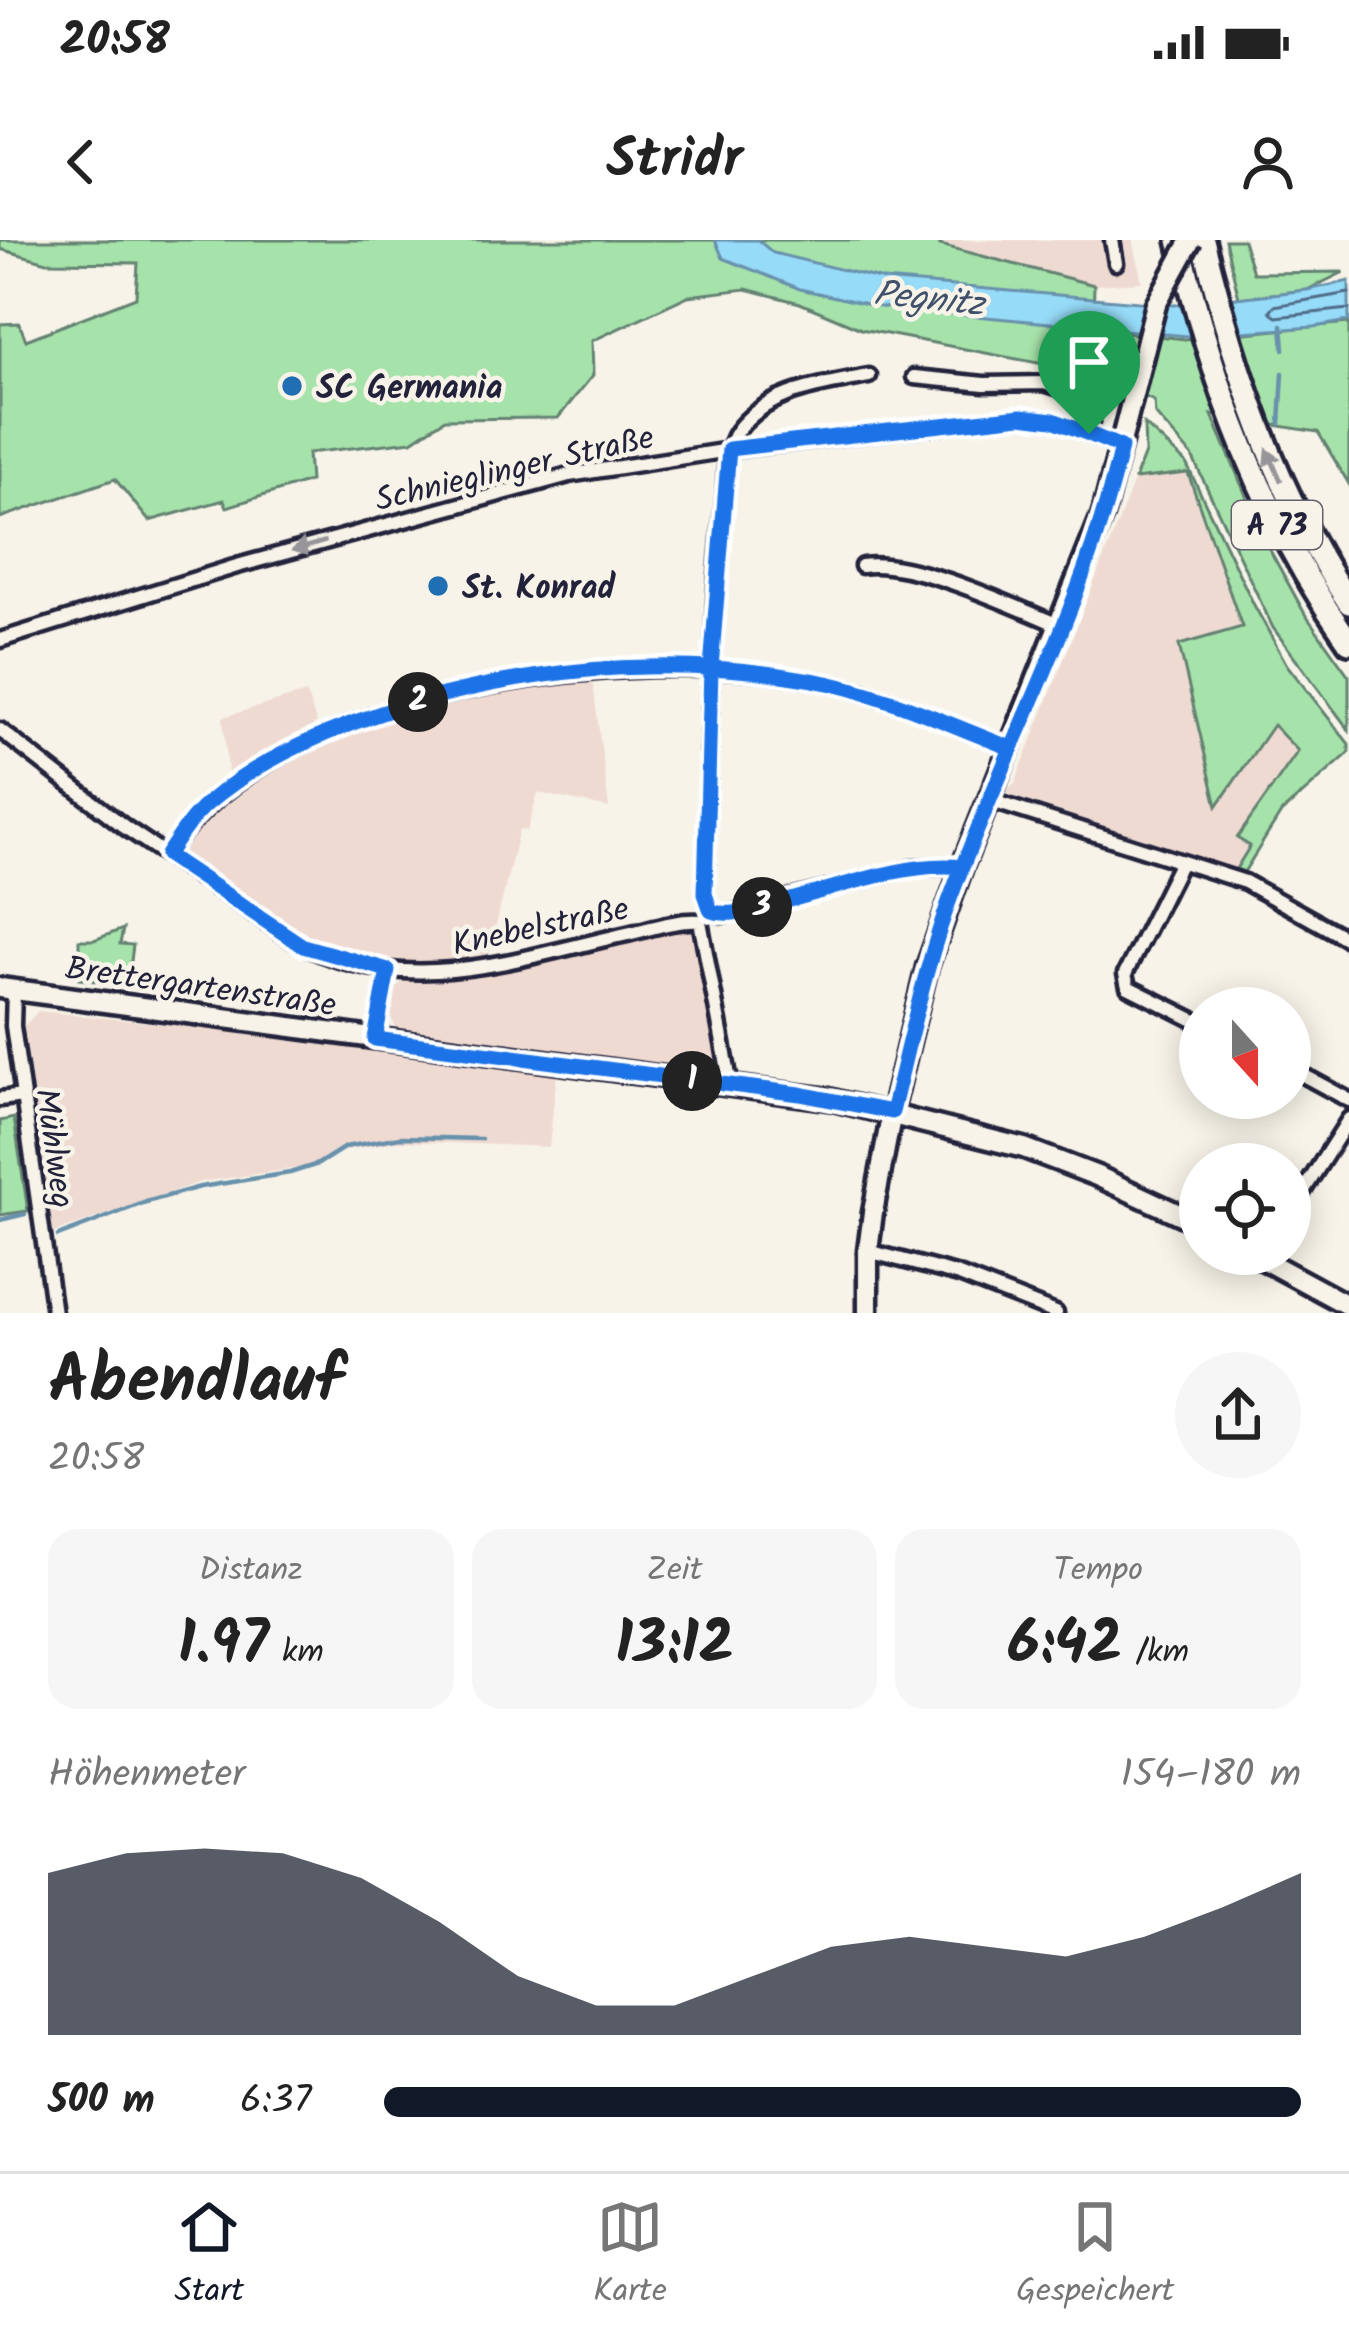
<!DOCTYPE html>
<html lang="de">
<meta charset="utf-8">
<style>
:root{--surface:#fff;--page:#f6f6f6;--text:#222;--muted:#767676;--line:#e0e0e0;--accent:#111827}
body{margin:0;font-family:Kalam,sans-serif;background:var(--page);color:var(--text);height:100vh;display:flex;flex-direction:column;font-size:45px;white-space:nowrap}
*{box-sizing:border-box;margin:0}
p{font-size:39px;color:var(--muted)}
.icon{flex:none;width:66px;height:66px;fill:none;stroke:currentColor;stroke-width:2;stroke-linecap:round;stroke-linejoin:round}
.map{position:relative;height:1073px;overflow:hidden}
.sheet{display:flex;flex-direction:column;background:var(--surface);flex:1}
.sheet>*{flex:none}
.needle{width:78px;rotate:159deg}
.fabs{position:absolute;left:1179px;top:747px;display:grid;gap:24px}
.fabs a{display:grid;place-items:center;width:132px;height:132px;border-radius:50%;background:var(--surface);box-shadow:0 6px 30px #0003;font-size:60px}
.pin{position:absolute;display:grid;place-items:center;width:102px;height:102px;color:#fff;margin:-123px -51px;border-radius:50% 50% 50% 0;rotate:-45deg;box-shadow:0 0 12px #0007}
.pin .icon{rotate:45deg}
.km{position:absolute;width:60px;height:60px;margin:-30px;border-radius:50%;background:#222;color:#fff;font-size:33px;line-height:60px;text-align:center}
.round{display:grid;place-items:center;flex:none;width:126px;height:126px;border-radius:63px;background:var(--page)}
.head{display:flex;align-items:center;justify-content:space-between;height:204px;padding:0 48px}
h1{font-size:66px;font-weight:700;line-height:90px}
.stats{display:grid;grid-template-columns:repeat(3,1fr);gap:18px;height:204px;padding:12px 48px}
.stats div{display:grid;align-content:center;border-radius:30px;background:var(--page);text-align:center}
.stats b{font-size:60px;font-weight:700}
.stats small{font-size:33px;font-weight:400}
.stats p{font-size:33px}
.chart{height:336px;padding:24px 48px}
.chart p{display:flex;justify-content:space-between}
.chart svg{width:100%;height:216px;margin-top:12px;fill:var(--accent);opacity:.7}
ul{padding:0 48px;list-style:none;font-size:39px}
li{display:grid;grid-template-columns:192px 144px 1fr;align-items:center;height:90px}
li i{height:30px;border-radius:15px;background:var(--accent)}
.status{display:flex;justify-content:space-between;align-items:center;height:84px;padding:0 60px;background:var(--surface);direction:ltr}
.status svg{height:33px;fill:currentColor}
header{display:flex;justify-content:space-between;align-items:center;height:156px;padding:0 48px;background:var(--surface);font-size:54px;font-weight:700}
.dock{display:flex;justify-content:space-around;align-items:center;height:168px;border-top:3px solid var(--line);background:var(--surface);font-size:33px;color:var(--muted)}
.dock a{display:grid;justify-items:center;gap:6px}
.dock .active{color:var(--accent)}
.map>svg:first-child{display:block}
.built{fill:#efdad2}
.green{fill:#a6e3aa;stroke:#648272;stroke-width:3}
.water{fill:#96dbf8;stroke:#6891ac;stroke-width:3}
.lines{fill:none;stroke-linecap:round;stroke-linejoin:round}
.shore{stroke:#506c87;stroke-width:3}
.stream{stroke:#6891ac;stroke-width:4.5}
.street-casing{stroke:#22223b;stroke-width:21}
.secondary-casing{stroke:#22223b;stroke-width:27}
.highway-casing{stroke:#22223b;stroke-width:30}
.street{stroke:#f7f3e8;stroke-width:12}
.secondary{stroke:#f7f3e8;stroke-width:18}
.highway{stroke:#f7f3e8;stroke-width:21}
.secondary-bridge-casing{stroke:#22223b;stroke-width:27;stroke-linecap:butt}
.secondary-bridge{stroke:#f7f3e8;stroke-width:18}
.oneway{fill:#97959a}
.route-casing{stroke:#fff;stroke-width:24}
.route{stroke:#1a73e8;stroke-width:15}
.poi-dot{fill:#1f6fb2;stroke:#f7f3e8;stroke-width:4.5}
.labels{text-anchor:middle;stroke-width:9;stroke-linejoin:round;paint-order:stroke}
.shield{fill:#f7f3e8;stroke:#62616f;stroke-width:3}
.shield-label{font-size:30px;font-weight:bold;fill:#22223b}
.poi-label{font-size:33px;font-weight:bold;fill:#22223b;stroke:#f7f3e8;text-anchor:start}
.street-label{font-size:33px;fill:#22223b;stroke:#f7f3e8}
.water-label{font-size:36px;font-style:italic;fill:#3f506a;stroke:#f7f3e8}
</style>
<div class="status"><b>20:58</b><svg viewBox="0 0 49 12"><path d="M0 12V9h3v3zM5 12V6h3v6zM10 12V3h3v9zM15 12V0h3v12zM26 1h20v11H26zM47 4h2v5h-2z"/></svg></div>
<header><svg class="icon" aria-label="back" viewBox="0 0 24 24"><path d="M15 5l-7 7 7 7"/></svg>Stridr<svg class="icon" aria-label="person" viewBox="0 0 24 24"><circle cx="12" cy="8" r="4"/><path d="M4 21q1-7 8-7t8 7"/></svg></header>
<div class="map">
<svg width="1349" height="1073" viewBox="0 0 1349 1073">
<rect width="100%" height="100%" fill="#f7f3e8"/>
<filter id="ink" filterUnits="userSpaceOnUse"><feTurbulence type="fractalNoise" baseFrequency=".00833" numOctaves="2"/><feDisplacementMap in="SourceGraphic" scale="24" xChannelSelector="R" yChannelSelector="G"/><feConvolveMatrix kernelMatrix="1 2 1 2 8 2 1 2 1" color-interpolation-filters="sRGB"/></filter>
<g filter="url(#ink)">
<!-- built -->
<path class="built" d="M938,0H1133L1142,42L1094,45L939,5Z
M1188,232L1242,388L1217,564L1274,485L1298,511L1238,598L1250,605L1236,629L1009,555L1007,549L1015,543L1135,239Z
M592,436L609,568L538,553L527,591L519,589L488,719L458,726H411L333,712L303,699L190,626L182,617V606L207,572L256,537L318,506L427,466L482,453Z
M306,453L317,484L228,533L223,477Z
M689,686L698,693L718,810L714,826L705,831L406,792L396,787L390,777L392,752L406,738L458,737Z
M38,771L383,807L557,832L549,907L397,901L341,911L312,926L200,942L53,993L24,786Z"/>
<!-- green -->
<path class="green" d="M0,0H938L940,5L1094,45L1093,89L1185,99L1349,83V244L1318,192L1212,175L1266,303L1305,374L1349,436V490L1273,388L1192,216L1155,174L1154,161L1090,133L861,89L800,63L746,49L688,56L592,101L593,135L558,178L445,179L412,201L308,213L310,241L227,267L224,260L149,281L115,239L0,278V84L19,83L26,100L136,57L138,23L47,22L0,9Z
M1225,0H1243L1253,33L1344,32L1307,50L1239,58Z
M1144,184L1186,223L1254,365L1287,425L1349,504V513L1281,573L1244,632L1236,629L1250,606L1237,598L1298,511L1273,485L1217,566L1179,405L1242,387L1188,233L1135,239L1145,213Z
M123,689L120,704L133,705L128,745L79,739V700H94Z
M14,878L28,971L0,975V881Z"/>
<!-- water -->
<path class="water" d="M715,0H758L773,13L884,40L1174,65L1307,50L1349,41V81L1314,87L1187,96L880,67L800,49L723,18Z"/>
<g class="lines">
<!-- shore -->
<path class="shore" d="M1349,53L1274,66L1270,71L1276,77L1349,69"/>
<!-- stream -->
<path class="stream" d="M1282,85L1284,109
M1280,184L1283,133
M0,980L25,974
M58,996L146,962L200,947L290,933L318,924L345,907L400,897L481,899"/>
<defs>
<path id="street" d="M1112,0L1116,23
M869,136C823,145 768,150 737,191C724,209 726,240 724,262C709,392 709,523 705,654L711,671L722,675L915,627H962
M914,137L984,144L1044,143L1088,157L1093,174L1089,194
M862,326C910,318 1013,366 1061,386
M0,400L237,326L569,235L729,210L1021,176L1053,180L1121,207
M0,490L126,588L294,701C401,759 509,721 618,696C644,691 674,679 700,681L731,846
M989,560L1245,642L1349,700
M167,615C277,446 629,406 812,440C881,452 945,483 1011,508
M1181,622L1125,734L1128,747L1200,783
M14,749L13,786L54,1073
M375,799L388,730
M1290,828L1349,860
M0,859L22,856
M1290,972L1349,879
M868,1011L959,1035L1056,1073"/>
<path id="secondary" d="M0,748L829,859L1024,908L1097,936L1200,984
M1253,1014L1349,1066
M868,1073V1011L873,972L892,872L927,727L962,627L1103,273L1131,163"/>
<path id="highway" d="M1179,0C1212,145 1263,280 1349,402
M1203,0C1235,129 1275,252 1349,363"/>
</defs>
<!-- street casing -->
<use href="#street" class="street-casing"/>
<!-- secondary casing -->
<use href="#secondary" class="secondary-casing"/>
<!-- highway casing -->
<use href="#highway" class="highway-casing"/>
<!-- street -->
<use href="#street" class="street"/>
<!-- secondary -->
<use href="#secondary" class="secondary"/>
<!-- highway -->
<use href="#highway" class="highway"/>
<defs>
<path id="secondary-bridge" d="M1131,163L1156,64L1191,0"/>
</defs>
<!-- secondary-bridge casing -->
<use href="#secondary-bridge" class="secondary-bridge-casing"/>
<!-- secondary-bridge -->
<use href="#secondary-bridge" class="secondary-bridge"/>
</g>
<!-- one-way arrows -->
<defs><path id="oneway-solid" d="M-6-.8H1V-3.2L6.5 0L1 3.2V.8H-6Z" transform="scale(3)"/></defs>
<g class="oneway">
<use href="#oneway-solid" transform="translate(1274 225) rotate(-114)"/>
<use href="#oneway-solid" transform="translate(309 306) rotate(164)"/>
</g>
</g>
<g class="lines" filter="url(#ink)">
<defs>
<path id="route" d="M1089,194L1121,207C1087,358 1011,499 956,643C927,717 911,795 892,872L800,854L375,799L388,730L303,706L167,615C179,597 191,578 207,564C309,475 514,428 647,427C702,426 758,430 812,440C881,452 945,483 1011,508L962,627C904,620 825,653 767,666C748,670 729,677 711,671L705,654L711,428L729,209L1021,176L1053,180L1089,194"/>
</defs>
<!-- route casing -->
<use href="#route" class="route-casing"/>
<!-- route -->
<use href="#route" class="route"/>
</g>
<!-- markers -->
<g class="poi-dot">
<circle cx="292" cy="146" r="12"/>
<circle cx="438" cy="346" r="12"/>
</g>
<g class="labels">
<!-- shield labels -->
<rect class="shield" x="1232" y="261" width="90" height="48" rx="9"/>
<g class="shield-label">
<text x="1277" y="295">A 73</text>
</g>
<!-- poi labels -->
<g class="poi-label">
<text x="316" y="158">SC Germania</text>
<text x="462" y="358">St. Konrad</text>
</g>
<!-- street labels -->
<g class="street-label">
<text transform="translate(514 227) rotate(-13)" y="12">Schnieglinger Straße</text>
<text transform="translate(540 685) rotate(-12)" y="12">Knebelstraße</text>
<text transform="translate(201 745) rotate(8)" y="12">Brettergartenstraße</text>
<text transform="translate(56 908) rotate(82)" y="12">Mühlweg</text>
</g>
<!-- water labels -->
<g class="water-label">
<text transform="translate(929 57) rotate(6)" y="13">Pegnitz</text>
</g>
</g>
</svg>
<div class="fabs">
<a><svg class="needle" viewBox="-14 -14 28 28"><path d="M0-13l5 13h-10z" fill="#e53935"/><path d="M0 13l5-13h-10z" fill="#767676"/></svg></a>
<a><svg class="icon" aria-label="locate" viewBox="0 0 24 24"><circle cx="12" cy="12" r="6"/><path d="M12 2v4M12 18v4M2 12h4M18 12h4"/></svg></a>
</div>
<div class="pin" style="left:1089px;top:194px;background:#1e9e55"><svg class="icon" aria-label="arrive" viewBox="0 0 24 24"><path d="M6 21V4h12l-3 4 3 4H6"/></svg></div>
<b class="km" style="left:692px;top:841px">1</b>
<b class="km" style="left:418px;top:462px">2</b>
<b class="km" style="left:762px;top:667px">3</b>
</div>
<section class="sheet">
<div class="head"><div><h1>Abendlauf</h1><p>20:58</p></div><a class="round"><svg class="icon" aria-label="share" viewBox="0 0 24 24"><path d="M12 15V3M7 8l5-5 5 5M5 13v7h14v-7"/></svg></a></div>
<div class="stats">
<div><p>Distanz</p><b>1.97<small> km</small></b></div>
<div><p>Zeit</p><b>13:12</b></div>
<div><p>Tempo</p><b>6:42<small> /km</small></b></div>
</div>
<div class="chart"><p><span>Höhenmeter</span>154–180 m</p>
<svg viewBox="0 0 160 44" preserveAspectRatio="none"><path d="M0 44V11L10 7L20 6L30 7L40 12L50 21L60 32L70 38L80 38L90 32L100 26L110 24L120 26L130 28L140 24L150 18L160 11V44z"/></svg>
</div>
<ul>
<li><b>500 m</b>6:37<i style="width:100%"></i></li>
</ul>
</section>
<nav class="dock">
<a class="active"><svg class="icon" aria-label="home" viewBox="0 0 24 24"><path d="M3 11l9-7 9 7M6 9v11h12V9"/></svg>Start</a>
<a><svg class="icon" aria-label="map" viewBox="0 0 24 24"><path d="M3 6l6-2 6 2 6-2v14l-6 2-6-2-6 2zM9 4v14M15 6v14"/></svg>Karte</a>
<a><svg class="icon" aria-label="saved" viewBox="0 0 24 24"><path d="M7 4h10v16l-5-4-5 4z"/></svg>Gespeichert</a>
</nav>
